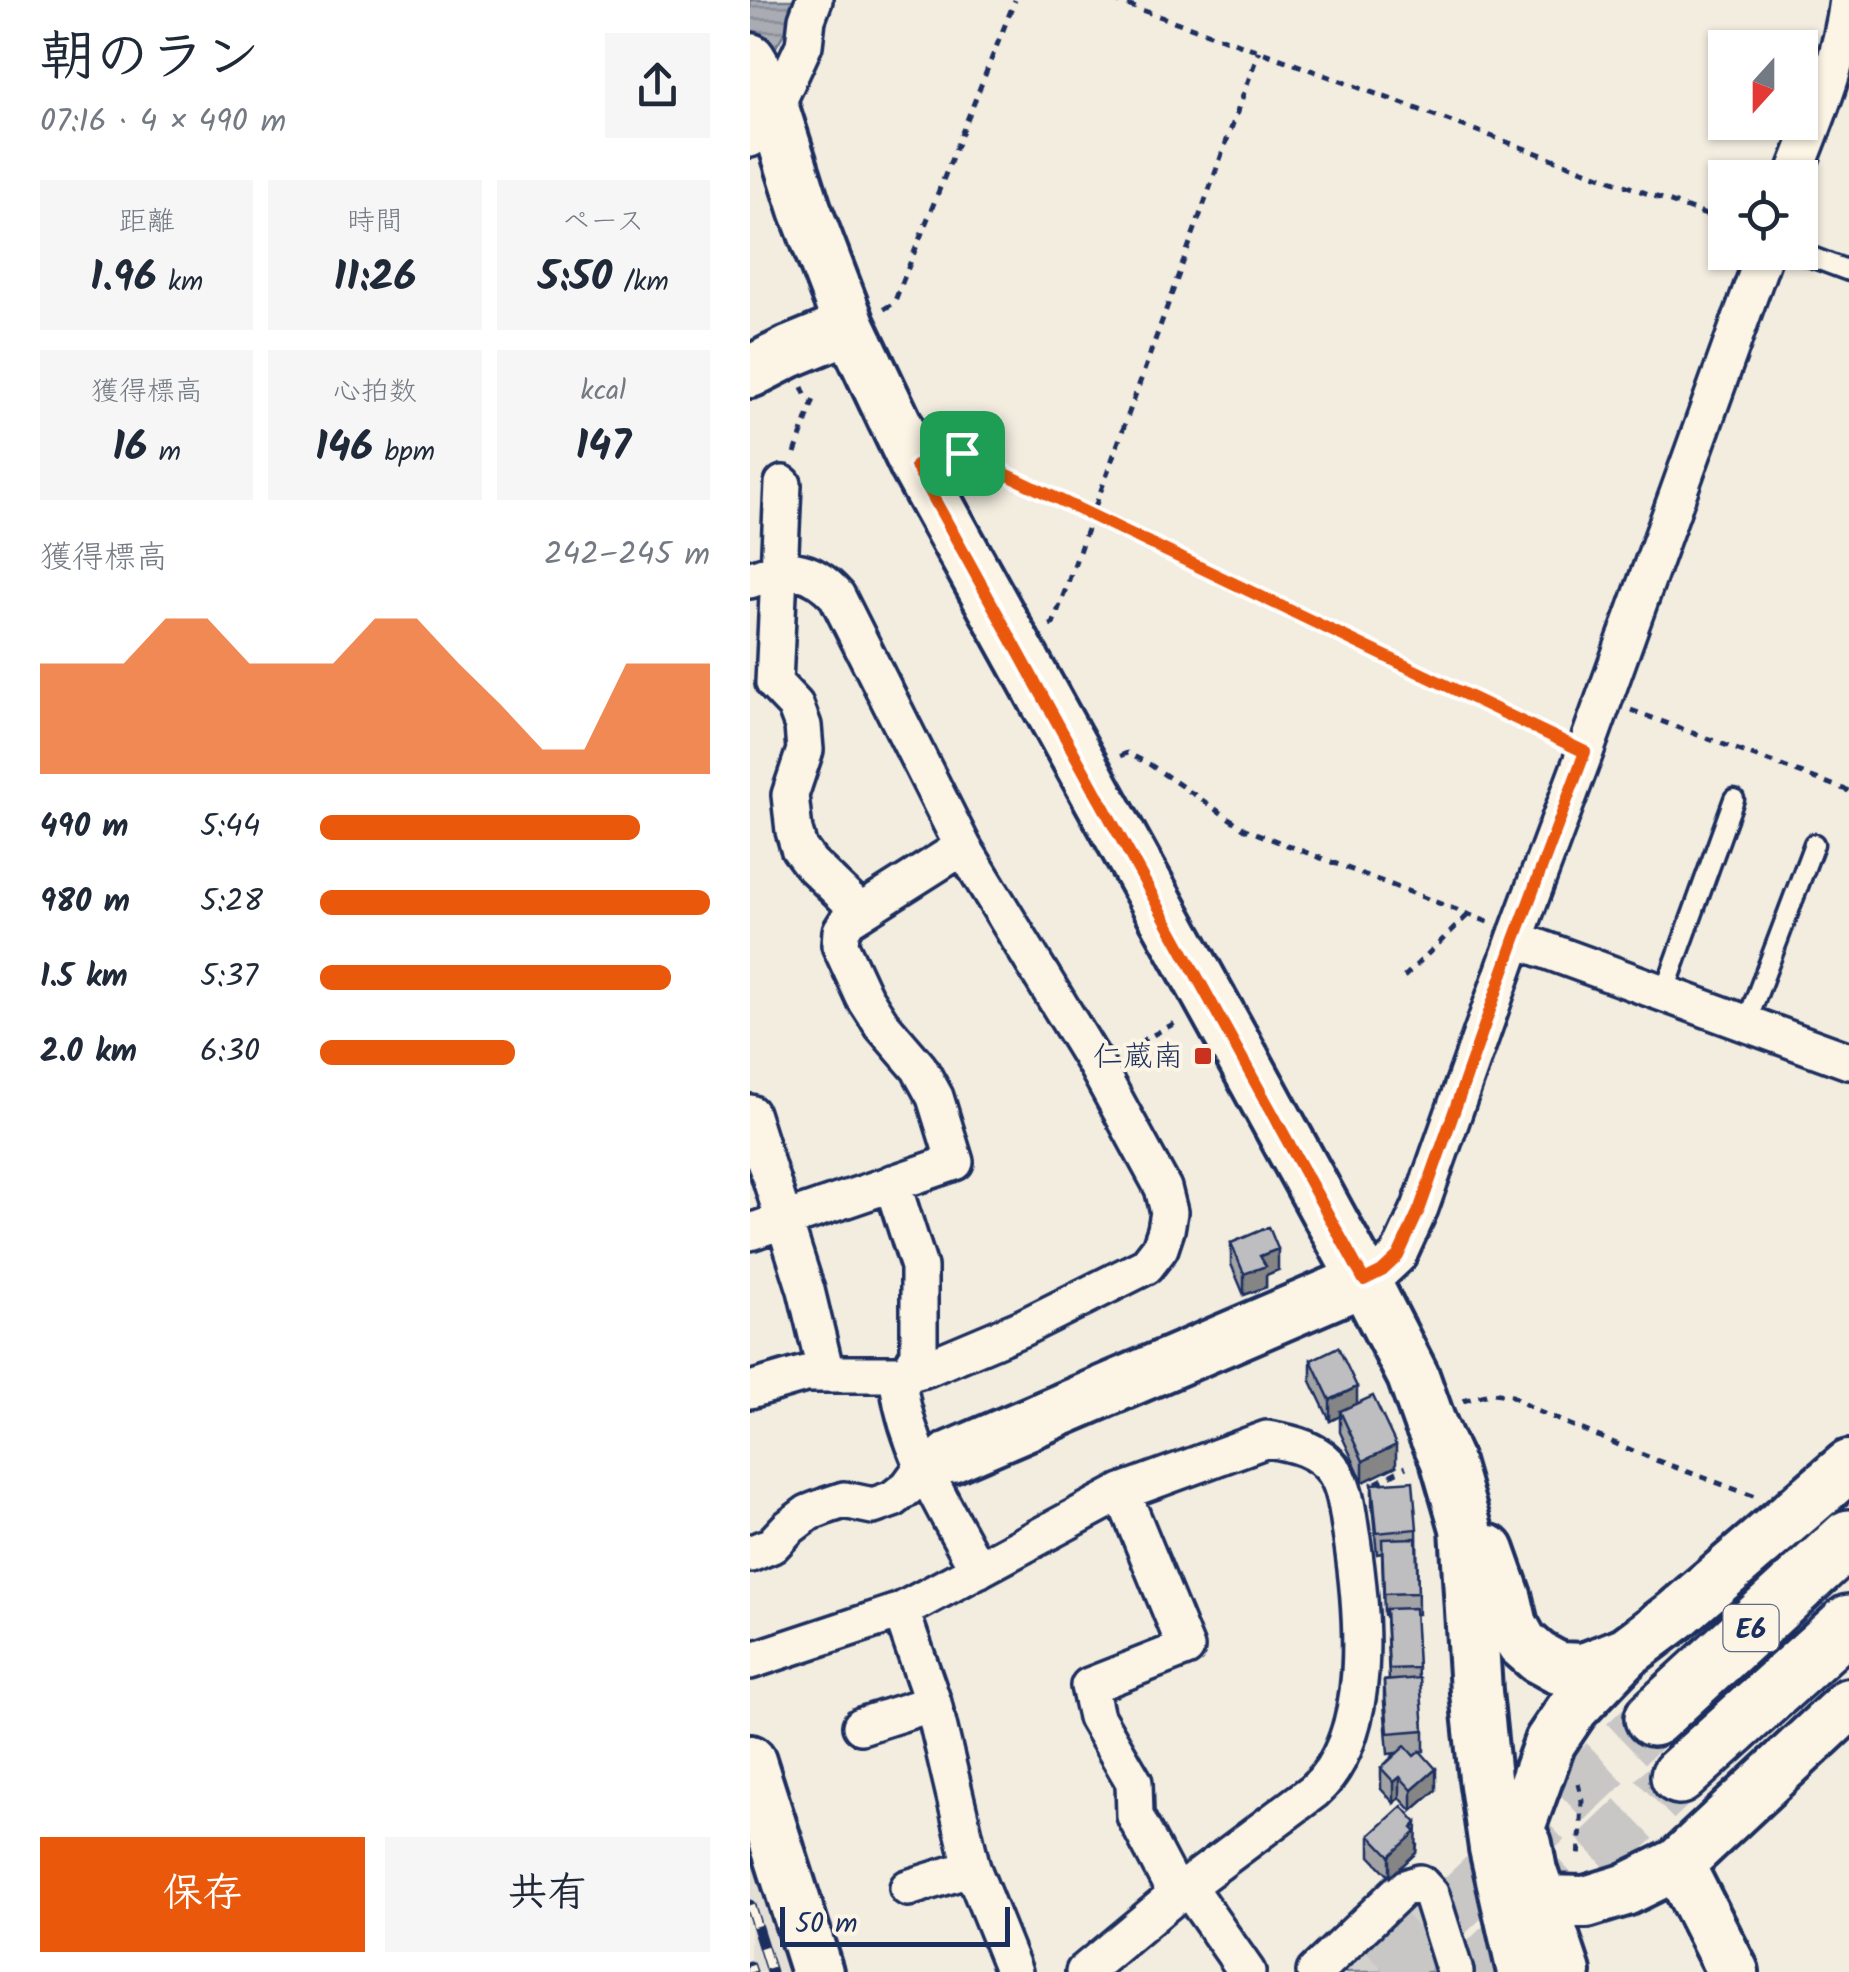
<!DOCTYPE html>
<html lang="ja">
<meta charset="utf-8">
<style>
:root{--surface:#fff;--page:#f6f6f7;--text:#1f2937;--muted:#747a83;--accent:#ea580c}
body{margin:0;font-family:Kalam,"Klee One",sans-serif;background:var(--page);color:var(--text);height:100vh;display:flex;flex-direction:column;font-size:38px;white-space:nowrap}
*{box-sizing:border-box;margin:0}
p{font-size:32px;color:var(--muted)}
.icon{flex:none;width:55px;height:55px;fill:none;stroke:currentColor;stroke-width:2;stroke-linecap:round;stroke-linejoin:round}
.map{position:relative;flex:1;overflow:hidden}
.panel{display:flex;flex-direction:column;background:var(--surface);width:750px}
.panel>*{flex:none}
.needle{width:65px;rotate:201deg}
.tools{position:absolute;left:958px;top:30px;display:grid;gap:20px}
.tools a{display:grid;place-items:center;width:110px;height:110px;border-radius:0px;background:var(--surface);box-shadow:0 2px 8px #0004;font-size:50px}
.scale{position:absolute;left:30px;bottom:25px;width:230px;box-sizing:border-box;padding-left:10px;border:5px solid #1b2f5e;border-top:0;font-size:28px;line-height:35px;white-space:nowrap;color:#1b2f5e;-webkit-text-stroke:8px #fcf5e5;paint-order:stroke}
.pin{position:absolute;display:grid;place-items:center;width:85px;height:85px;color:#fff;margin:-42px;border-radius:20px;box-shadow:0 5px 15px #0006}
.round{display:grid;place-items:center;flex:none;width:105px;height:105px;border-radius:0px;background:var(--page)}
.headline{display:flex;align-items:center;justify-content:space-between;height:170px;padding:0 40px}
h1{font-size:55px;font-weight:600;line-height:75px}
.figures{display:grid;grid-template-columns:repeat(3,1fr);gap:15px;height:170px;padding:10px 40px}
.figures div{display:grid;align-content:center;border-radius:0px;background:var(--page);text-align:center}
.figures b{font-size:42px;font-weight:600}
.figures small{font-size:28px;font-weight:400}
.figures p{font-size:28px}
.chart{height:280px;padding:20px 40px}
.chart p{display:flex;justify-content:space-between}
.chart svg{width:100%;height:180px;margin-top:10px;fill:var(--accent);opacity:.7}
.cta{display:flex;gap:20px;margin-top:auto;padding:20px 40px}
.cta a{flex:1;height:115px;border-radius:0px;background:var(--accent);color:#fff;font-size:40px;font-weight:600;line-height:115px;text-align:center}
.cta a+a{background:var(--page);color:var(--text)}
ul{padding:0 40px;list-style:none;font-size:32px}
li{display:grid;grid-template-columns:160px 120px 1fr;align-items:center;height:75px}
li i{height:25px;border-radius:12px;background:var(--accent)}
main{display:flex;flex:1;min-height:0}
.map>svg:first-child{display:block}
.built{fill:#e3dfd6}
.forest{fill:url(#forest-crowns);stroke:#778095;stroke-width:2.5}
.water{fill:url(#water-rules);stroke:#707a91;stroke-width:2.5}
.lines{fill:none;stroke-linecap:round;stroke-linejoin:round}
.highway-tunnel{stroke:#c8c7c6;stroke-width:55;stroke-dasharray:55 28;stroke-linecap:butt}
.lane-casing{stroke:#1b2f5e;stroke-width:25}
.street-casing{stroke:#1b2f5e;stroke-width:42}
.secondary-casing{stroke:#1b2f5e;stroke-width:58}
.highway-casing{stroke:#1b2f5e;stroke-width:62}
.path{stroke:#1b2f5e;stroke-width:5;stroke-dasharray:8 8;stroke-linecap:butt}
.lane{stroke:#fcf5e5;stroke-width:18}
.street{stroke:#fcf5e5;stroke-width:35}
.secondary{stroke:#fcf5e5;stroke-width:50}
.highway{stroke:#fcf5e5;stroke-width:55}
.rail-casing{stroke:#1b2f5e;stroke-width:11}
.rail{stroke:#fcf5e5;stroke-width:8;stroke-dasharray:22;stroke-linecap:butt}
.wall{fill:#a3a3a5;stroke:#1b2f5e;stroke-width:2.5}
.shaded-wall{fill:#858586;stroke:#1b2f5e;stroke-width:2.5}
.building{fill:#bebec0;stroke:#1b2f5e;stroke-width:2.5}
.route-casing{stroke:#fff;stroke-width:20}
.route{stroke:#ea580c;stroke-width:12}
.poi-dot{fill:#c8321e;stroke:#fcf5e5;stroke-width:4}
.labels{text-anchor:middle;stroke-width:8;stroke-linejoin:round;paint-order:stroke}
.shield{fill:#fcf5e5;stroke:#5e6a86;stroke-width:2.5}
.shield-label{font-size:28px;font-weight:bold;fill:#1b2f5e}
.poi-label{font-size:30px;fill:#1b2f5e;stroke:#fcf5e5;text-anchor:end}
</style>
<main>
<section class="panel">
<div class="headline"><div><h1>朝のラン</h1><p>07:16 · 4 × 490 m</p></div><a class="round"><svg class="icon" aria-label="share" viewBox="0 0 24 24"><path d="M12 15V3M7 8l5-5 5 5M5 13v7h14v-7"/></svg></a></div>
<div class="figures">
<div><p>距離</p><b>1.96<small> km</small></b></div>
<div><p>時間</p><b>11:26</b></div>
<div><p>ペース</p><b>5:50<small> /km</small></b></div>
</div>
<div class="figures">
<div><p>獲得標高</p><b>16<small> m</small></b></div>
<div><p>心拍数</p><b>146<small> bpm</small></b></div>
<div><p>kcal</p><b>147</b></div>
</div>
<div class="chart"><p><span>獲得標高</span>242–245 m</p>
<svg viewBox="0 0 160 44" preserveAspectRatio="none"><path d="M0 44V17L10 17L20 17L30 6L40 6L50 17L60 17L70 17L80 6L90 6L100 17L110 27L120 38L130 38L140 17L150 17L160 17V44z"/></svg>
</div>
<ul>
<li><b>490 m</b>5:44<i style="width:82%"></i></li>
<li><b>980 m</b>5:28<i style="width:100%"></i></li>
<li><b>1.5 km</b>5:37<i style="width:90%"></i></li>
<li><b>2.0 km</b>6:30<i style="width:50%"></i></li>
</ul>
<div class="cta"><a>保存</a><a>共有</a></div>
</section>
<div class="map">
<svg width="1099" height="1972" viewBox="0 0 1099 1972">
<defs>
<pattern id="forest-crowns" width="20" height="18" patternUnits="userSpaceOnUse" patternTransform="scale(2.5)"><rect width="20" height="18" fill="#d3d1cc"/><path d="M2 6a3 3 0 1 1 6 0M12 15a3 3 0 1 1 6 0" fill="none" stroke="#b5b4b2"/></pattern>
<pattern id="water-rules" width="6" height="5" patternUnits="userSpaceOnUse" patternTransform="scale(2.5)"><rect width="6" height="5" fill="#a9acb3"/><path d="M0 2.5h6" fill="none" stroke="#898c95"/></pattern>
</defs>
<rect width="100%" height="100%" fill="#f3ede0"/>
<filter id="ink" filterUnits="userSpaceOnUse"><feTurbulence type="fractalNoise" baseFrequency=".01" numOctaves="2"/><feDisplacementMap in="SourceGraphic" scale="20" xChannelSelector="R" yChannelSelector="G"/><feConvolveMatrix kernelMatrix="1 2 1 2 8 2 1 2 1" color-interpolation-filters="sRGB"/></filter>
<g filter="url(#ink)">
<!-- built -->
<path class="built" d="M0,1828L45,1972H0Z"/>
<!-- forest -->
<path class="forest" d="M659,1903L672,1908L690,1972H587Z"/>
<!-- water -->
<path class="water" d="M0,0H53L0,92Z"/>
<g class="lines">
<!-- highway-tunnel -->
<path class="highway-tunnel" d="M635,1972L903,1718
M725,1972L929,1776"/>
<defs>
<path id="lane" d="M1048,252L1099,271
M914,993L984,799
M996,1024L1064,844"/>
<path id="street" d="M0,139L24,110L54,45L57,19L64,0
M1043,178C1065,121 1091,61 1098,0
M33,484L24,683L45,705L53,726L55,750L40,795L44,831L49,848L60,863L111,912
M0,580C35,565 60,566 87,596L213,847L346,1065L413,1188L419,1212L416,1230L410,1248L396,1266L272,1328L177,1368L157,1374H55L0,1390
M765,939L1099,1061
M0,1113L56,1290L76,1373
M142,1183L169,1267V1354L149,1388C159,1454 197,1511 228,1570
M0,1232L205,1162L185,1097L169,1068L132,1025L114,997L90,945L91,931L98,920L213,847
M614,1280L632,1271L648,1256L670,1208L765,939L835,752L1015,252
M372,1492L436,1648L339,1686L346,1717L384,1782L385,1816L426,1894
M0,1554L22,1545L38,1528L58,1513L76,1506L94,1500L123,1506L143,1499L158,1487L174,1465
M151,1611L183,1703L222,1868L264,1972
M0,1661L151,1611L372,1492L517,1439C543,1443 569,1449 585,1472C597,1492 598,1517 602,1539C613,1613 625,1736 564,1791L437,1886L334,1972
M111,1726L183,1703
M437,1886L497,1972
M158,1888L222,1868
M565,1972L652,1889L670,1883L681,1895L705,1972"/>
<path id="secondary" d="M0,59L16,86L55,209L100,327L166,466L495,1062L614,1280L663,1376L679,1421L696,1459L716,1528L726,1692L735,1778L745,1848L773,1972
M0,372L39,352L100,327
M201,1457L614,1280
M739,1551L756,1599L762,1625L772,1643L788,1657L808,1668L834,1669L877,1652
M0,1761L67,1972
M772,1819L800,1742L823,1708L877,1652L926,1615L1099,1466
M776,1844L781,1871L815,1972
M928,1864L983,1972
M761,1894L791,1901L836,1902L875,1890L928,1864L1099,1704"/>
<path id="highway" d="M903,1718L1099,1538
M929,1776L1099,1623"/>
</defs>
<!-- lane casing -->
<use href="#lane" class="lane-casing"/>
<!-- street casing -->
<use href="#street" class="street-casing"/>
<!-- secondary casing -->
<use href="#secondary" class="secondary-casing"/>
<!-- highway casing -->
<use href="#highway" class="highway-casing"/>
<!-- path -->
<path class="path" d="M363,0L509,51L975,222
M134,309L144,303L265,0
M52,387L57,399
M45,453L64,399
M206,454L212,453L805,738
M300,625L303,624L509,51
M881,710L1099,791
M370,756L377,753L399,764L495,829L738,922
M654,977L719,914
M375,1050L427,1022
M713,1401L743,1393L762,1396L787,1411L903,1459L1006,1497
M626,1483L656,1467
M828,1783L832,1801L829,1862"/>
<!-- lane -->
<use href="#lane" class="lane"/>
<!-- street -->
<use href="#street" class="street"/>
<!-- secondary -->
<use href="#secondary" class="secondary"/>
<!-- highway -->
<use href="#highway" class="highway"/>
<defs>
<path id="rail" d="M0,1905L21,1972
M0,1966L2,1972"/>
</defs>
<!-- rail casing -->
<use href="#rail" class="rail-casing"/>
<!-- rail -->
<use href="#rail" class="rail"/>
</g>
<!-- wall -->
<path class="wall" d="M481,1243L528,1270L516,1275V1287L494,1295L481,1264Z
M561,1360L607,1403L646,1466L613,1482L590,1432V1416L580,1421L561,1381Z
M622,1484L667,1529L668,1614H665L668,1678L674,1730V1751H670L686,1790L662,1811L650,1798L644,1803L631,1789V1768L646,1753L638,1754L634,1702V1681L639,1680L636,1615H634L632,1553L627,1554L622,1505Z
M620,1835L667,1844L666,1853L640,1877L620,1856Z"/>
<!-- shaded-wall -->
<path class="shaded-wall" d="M528,1249V1270L516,1275V1287L494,1295V1274L510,1256Z
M607,1387V1408L590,1411V1416L580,1421V1400Z
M646,1445V1466L613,1482V1461Z
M686,1769V1790L662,1811V1790Z
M650,1777V1798L644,1803V1782Z
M667,1823L666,1853L640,1877V1856Z"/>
<!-- building -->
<path class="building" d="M519,1227L528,1249L510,1256L516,1266L494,1274L481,1243Z
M588,1347L607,1387L580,1400L561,1360Z
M623,1396L646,1445L613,1461L590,1411Z
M663,1481L667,1529L627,1533L622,1484Z
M666,1538L668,1593L634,1594L632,1539Z
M665,1608L668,1668L639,1669L636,1609Z
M670,1678L674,1730L638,1733L634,1681Z
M655,1746L664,1756L670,1751L686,1769L662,1790L650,1777L644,1782L631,1768Z
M652,1806L667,1823L662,1828L666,1832L640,1856L620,1835Z"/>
</g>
<g class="lines" filter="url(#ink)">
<defs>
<path id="route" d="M212,453L835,752L765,939L670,1208L648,1256L632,1271L614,1280L166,466L188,455Z"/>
</defs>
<!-- route casing -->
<use href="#route" class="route-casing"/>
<!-- route -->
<use href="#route" class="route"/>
</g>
<!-- markers -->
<rect class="poi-dot" x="443" y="1046" width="20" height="20" rx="5"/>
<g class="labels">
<!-- shield labels -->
<rect class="shield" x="973.5" y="1605" width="55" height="46" rx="8"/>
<g class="shield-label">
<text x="1001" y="1638">E6</text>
</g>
<!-- poi labels -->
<g class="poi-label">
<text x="433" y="1066">仁蔵南</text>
</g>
</g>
</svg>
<div class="tools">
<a><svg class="needle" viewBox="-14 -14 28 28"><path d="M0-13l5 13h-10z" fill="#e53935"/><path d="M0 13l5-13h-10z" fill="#747a83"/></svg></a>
<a><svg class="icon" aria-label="locate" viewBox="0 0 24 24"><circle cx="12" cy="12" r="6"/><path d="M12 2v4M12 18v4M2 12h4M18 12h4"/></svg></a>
</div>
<div class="scale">50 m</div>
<div class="pin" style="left:212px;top:453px;background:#1e9e55"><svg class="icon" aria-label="arrive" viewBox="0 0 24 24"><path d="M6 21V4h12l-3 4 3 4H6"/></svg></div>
</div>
</main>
